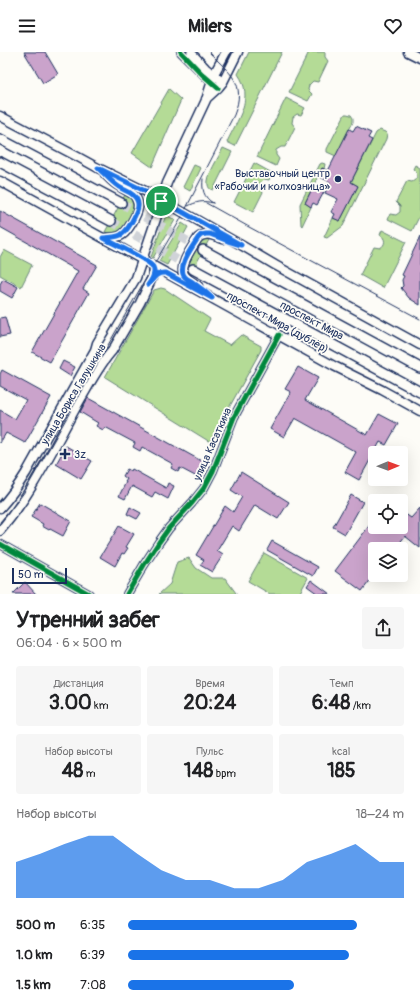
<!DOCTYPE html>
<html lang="ru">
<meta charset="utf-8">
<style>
:root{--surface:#fff;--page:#f6f6f6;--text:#202124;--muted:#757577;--accent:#1a73e8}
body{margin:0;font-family:Pangolin,sans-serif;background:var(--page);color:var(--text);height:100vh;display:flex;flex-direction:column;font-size:15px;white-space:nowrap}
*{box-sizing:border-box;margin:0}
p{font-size:13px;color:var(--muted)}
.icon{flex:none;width:22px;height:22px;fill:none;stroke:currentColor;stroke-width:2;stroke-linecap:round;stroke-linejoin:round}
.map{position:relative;height:542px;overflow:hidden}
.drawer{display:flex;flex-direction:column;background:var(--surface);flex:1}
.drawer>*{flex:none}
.needle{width:26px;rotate:89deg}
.fabs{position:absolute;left:368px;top:394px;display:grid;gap:8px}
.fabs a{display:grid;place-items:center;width:40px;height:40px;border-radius:4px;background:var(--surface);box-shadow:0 4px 16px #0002;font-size:20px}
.scale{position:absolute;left:12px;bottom:10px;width:55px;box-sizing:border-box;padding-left:4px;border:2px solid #1b2f5e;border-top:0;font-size:11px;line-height:14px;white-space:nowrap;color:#1b2f5e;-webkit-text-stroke:3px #fdfcf7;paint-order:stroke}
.pin{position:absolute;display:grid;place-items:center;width:34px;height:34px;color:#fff;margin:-17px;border:2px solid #fff;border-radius:50%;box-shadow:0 1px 4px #0007}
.round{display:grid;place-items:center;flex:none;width:42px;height:42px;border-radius:4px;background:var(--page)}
.headline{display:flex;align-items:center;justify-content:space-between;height:68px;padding:0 16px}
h1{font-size:22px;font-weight:800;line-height:30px}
.stats{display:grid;grid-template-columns:repeat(3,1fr);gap:6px;height:68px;padding:4px 16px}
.stats div{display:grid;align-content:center;border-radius:4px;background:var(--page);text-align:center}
.stats b{font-size:20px;font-weight:800}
.stats small{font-size:11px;font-weight:400}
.stats p{font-size:11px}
.chart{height:112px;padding:8px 16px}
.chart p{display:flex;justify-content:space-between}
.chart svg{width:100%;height:72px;margin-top:4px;fill:var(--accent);opacity:.7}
ul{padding:0 16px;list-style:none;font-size:13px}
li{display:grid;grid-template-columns:64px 48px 1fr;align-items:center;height:30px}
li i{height:10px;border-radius:5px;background:var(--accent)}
header{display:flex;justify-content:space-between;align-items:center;height:52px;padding:0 16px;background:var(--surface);font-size:18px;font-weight:800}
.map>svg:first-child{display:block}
.green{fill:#b4db96;stroke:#68857a}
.building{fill:#caa3cb;stroke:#1b2f5e}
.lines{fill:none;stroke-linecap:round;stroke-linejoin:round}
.primary-tunnel{stroke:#d0d3d8;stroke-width:9;stroke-dasharray:9 4.5;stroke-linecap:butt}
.tertiary-casing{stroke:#1b2f5e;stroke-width:10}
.secondary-casing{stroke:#1b2f5e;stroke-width:11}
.primary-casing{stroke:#1b2f5e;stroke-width:12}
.tertiary{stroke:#fdfcf7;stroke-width:7}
.secondary{stroke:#fdfcf7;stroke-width:8}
.primary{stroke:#fdfcf7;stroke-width:9}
.tram{stroke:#1b2f5e;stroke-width:1}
.cycleway-casing{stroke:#fdfcf7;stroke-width:8}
.cycleway{stroke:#00873e;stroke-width:5}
.route-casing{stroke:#fff;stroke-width:8}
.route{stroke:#1a73e8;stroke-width:5}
.poi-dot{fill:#1b2f5e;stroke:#fdfcf7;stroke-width:1.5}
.labels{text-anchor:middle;stroke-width:3.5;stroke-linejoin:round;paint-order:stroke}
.poi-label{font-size:11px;fill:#1b2f5e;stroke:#fdfcf7;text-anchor:end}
.street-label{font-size:11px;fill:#1b2f5e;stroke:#fdfcf7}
</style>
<header><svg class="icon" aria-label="menu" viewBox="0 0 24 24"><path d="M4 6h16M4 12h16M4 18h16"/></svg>Milers<svg class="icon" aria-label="heart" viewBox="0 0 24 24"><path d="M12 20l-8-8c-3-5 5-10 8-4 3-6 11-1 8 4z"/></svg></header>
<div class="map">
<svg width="420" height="542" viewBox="0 0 420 542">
<rect width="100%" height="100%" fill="#fdfcf7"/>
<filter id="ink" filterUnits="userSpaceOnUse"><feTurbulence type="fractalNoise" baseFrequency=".025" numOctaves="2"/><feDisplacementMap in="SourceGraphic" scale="8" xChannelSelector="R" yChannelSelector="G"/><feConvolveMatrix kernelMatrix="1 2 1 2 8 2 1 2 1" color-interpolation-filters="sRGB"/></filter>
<g filter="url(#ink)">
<!-- green -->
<path class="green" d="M249,0H282L235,94L227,90C237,68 255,46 238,22Z
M309,0H325V5L328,9L318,30L313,29L309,33L308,38L312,42L308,49L289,40Z
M169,37L181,48L152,115L132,101Z
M286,46L305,56L301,63L297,62L293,65L292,71L295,75L285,95H281L276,98V103L279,107L276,114L257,105Z
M345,62H347L351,63L353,66V70L336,104L327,100V97Z
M380,78L385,80L387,82L386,87L343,174L327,186L324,185L333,166L340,169L358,134L351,130L376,81Z
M223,96L232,100L213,138C210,137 209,137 208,133C206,124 219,105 223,96Z
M254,111L272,121L269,128L264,127L260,131V136L263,140L253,160L234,150Z
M322,111L325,112L324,117L322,116L305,151L311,155L302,174L301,173L300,152L320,112Z
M194,113L201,116L190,139L183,135Z
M415,113L420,116V163L412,179L388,167L390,162L396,163L400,160V154L396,150L407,129L412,130C418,127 419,121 413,117Z
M126,141C129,143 131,145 133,149C136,156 123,179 115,181C112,182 109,181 105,180Z
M166,163L175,168L153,206L151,205Z
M182,171L188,175L167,213L159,209Z
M382,178L406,190L383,236L360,223L374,195L380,196C386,193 386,186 380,183Z
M203,186H210L189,225L186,216Z
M4,198L32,213L21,235L0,223V205Z
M161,236L165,237L210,267L204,279L230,293L241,283L261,294V298L210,390L105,325L153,240L154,238Z
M264,501L308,526L299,542H270L248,529Z
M189,506L196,516L211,526H225L236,541V542H159L170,532L177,510Z"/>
<!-- building -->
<path class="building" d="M24,0H45L58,22L43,31Z
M356,74L371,81L368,86L372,88L351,130L358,134L340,169L333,166L335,162L331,160L338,147L325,141L330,130L318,124L322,116L328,119L349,77L353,79Z
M313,135L324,140L317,153L313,151L311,155L305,151Z
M0,159L97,213L83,237L89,241L50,310L32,300L78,219L0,175Z
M420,185V253L409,246L401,236L403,234L402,228L404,224L402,223Z
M3,227L18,235L12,246L0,239V232Z
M5,265L10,283L0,285V266Z
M63,309L75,315L70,324L59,317Z
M298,315L318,326L305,348L367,383L379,362L398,372L386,393L380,390L359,428L345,420L356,400L295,366L284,385L270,377L291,340L285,337Z
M2,318L51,345L25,391L6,381L0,391V358L15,367L26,348L0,334V322Z
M88,346L205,411L197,425L180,416L178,420L171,416L173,412L142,395L140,399L133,395L135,391L105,375L103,378L96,374L98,371L80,360Z
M66,394L92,409L81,427L56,412Z
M127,417L131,419L132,417L166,436L168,431L174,434L168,447L155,440L152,445L132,434L125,447L119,444L126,430H125L127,427L123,424Z
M241,420L289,450L278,467L255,453L239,479L232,474L217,499L223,503L212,520L200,513L204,508L196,503L225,454L233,460L242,445L231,438Z
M351,443L363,450L345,482L333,475Z
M40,451L71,469L63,484L50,477L49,478L42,474L43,472L31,465Z
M130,455L141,461L137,467L127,462Z
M420,456V496L405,484L395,497H375V522L362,539L335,519L375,466V475H401V459L411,466Z
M119,474L134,482L126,495L128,496L124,502L122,501L115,514L100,505Z
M272,489L318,515L313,524L267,498Z
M311,528L330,542H318L307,534Z
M25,530L36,542H13Z"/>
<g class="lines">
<!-- primary-tunnel -->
<path class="primary-tunnel" d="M121,151L203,198
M111,169L193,217"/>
<defs>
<path id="tertiary" d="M181,0L215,34
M191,0L206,16L223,30
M0,492L89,542
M127,542L144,513L159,490L169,476L192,451L204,436L213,419L234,365L279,283"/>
<path id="secondary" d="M408,0L420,6
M206,47L218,36L223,30L238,0
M0,64L78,105L98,116L149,141L241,193L275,213L420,293
M0,129L334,314L382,338L420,359
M104,186C110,186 117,186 122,183C128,179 137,163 138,156C139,152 137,148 135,144C131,140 124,138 119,134C113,131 109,126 105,122
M198,234C194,231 188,228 185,224C177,215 193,194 198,186C206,179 214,184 223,187
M0,456C10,445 18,434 26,421L95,298L97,291L136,226L157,164L167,131L206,48L214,22L226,0
M0,479C34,439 56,390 82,345C91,330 100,312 112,299L140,251L152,226L154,217L151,212"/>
<path id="primary" d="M0,87L121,151
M0,110L111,169
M203,198L420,316
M193,217L420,340"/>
</defs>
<!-- tertiary casing -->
<use href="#tertiary" class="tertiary-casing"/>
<!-- secondary casing -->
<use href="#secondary" class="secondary-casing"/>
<!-- primary casing -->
<use href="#primary" class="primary-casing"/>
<!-- tertiary -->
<use href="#tertiary" class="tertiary"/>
<!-- secondary -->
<use href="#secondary" class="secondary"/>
<!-- primary -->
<use href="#primary" class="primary"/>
<!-- tram -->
<path class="tram" d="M203,127C202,137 203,145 213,151
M206,151L249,175L420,267
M188,154C196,150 203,148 213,151
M0,470L17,450L25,439L153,214L179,170L234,63C247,30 230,22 209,0"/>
<defs>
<path id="cycleway" d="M181,0L202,22L218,36
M0,492L89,542
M127,542L144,513L159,490L169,476L192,451L204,436L213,419L234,365L279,283"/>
</defs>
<!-- cycleway casing -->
<use href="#cycleway" class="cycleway-casing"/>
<!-- cycleway -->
<use href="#cycleway" class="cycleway"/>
</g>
</g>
<g class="lines" filter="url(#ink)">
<defs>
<path id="route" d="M98,116L149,141L241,193L228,189L210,182H206L201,183L198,186C193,194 176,216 185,225C188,228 192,229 195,232C201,236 207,241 212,246L166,221C156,220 154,226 148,233C152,228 156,221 153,215C149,208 112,191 103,186C119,185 123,185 131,171C136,162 143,151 133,143C129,139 123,138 119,135C111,130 105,122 98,116Z"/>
</defs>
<!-- route casing -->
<use href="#route" class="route-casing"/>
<!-- route -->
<use href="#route" class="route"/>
</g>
<!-- markers -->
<g class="poi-dot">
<circle cx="338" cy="127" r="4"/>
<path d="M63 396h4v4h4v4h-4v4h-4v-4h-4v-4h4z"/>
</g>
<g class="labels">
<!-- poi labels -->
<g class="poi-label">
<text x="330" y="125">Выставочный центр<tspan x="330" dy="13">«Рабочий и колхозница»</tspan></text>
<text x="74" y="406" text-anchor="start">3z</text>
</g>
<!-- street labels -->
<g class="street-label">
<text transform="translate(312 268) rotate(28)" y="4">проспект Мира</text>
<text transform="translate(278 270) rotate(29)" y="4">проспект Мира (дублёр)</text>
<text transform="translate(73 342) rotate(-59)" y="4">улица Бориса Галушкина</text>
<text transform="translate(212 392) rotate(-66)" y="4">улица Касаткина</text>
</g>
</g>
</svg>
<div class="fabs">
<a><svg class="needle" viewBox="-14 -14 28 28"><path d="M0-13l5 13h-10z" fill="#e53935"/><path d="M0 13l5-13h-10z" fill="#757577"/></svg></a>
<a><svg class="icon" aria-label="locate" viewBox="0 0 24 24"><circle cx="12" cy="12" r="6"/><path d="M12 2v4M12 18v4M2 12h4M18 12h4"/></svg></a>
<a><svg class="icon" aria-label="layers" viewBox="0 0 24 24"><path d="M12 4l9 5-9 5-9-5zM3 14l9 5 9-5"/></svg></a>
</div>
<div class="scale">50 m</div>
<div class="pin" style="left:161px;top:149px;background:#1e9e55"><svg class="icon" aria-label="arrive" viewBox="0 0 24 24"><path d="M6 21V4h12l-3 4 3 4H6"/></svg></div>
</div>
<section class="drawer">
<div class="headline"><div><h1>Утренний забег</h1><p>06:04 · 6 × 500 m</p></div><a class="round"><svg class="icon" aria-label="share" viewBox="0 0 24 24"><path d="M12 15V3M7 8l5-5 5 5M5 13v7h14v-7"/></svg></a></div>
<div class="stats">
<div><p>Дистанция</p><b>3.00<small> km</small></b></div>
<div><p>Время</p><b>20:24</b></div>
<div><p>Темп</p><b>6:48<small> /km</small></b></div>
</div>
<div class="stats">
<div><p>Набор высоты</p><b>48<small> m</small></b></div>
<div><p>Пульс</p><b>148<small> bpm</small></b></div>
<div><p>kcal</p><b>185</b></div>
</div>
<div class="chart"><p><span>Набор высоты</span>18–24 m</p>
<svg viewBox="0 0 160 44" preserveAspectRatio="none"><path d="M0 44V22L10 17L20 11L30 6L40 6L50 17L60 27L70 33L80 33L90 38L100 38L110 33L120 22L130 17L140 11L150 22L160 22V44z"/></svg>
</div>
<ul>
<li><b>500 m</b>6:35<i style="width:83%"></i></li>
<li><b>1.0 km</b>6:39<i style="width:80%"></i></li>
<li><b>1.5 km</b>7:08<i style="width:60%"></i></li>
</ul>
</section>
